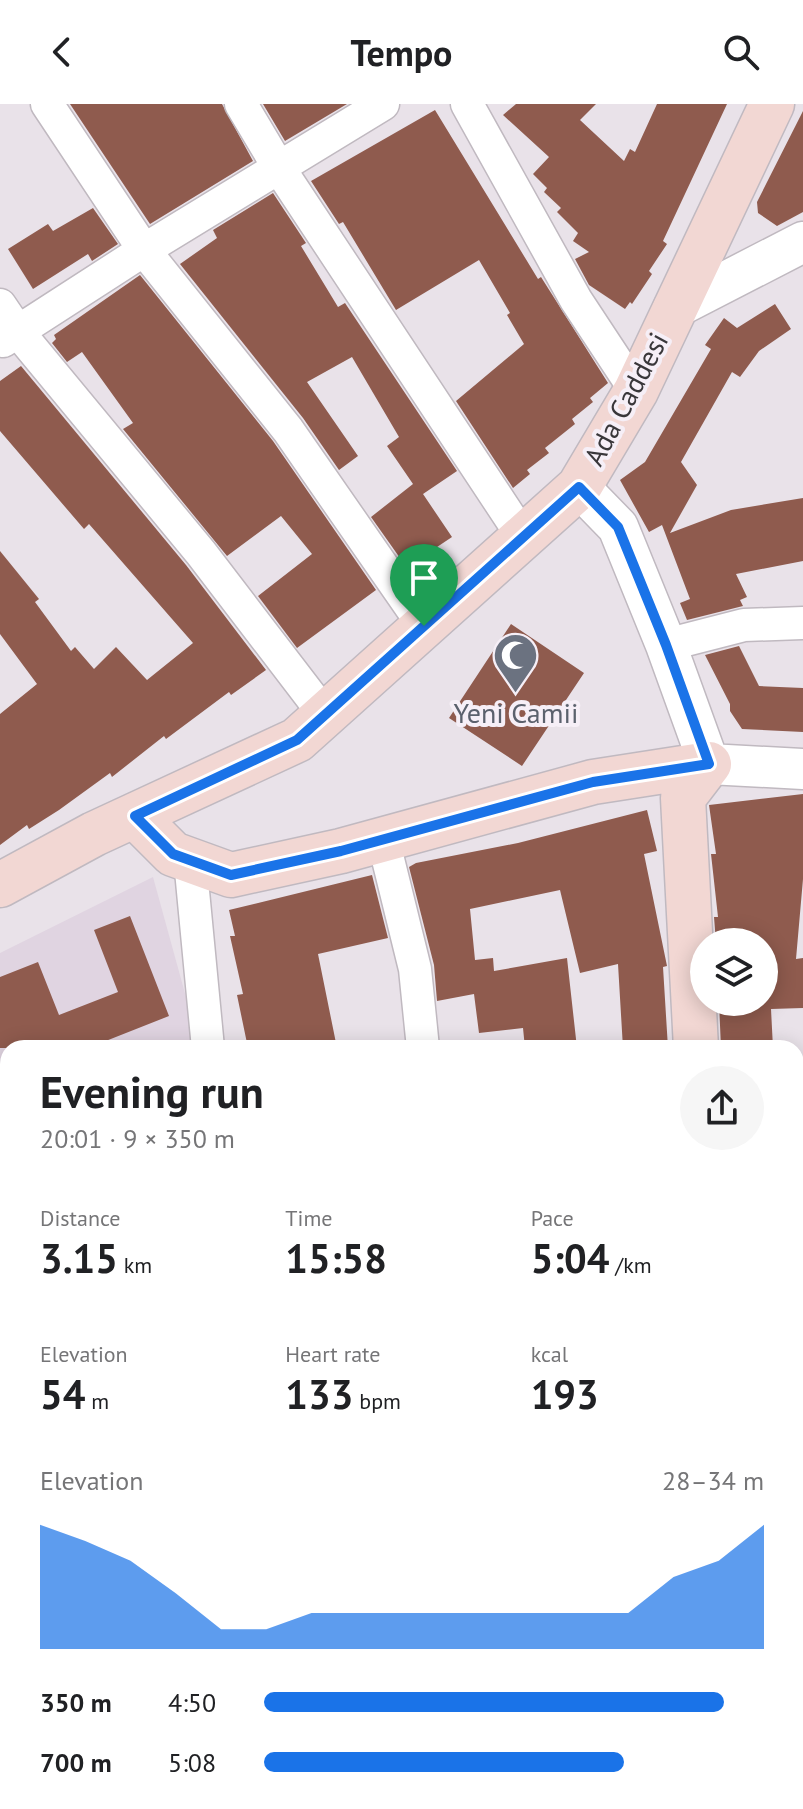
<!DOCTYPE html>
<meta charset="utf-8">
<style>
:root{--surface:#fff;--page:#f6f6f6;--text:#202124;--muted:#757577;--accent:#1a73e8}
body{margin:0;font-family:"PT Sans",sans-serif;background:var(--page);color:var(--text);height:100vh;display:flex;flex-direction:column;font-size:30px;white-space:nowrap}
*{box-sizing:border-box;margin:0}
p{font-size:26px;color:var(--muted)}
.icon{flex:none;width:44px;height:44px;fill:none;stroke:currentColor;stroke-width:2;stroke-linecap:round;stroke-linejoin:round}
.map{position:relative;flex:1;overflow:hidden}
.side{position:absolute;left:0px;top:936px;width:804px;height:770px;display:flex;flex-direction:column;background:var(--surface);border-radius:24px 24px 0 0;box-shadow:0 4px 20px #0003}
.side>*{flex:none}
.buttons{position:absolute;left:690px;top:824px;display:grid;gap:16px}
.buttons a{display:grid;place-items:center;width:88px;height:88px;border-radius:50%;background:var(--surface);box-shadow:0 4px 20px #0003;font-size:40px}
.pin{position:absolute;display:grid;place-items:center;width:68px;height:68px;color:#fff;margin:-82px -34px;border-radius:50% 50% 50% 0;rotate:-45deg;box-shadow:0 0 8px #0007}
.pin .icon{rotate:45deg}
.round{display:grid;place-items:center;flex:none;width:84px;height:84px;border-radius:42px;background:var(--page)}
.overview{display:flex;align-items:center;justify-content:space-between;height:136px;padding:0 40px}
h1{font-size:44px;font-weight:700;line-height:60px}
.figures{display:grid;grid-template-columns:repeat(3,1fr);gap:12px;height:136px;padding:8px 40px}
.figures div{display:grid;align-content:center}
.figures b{font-size:40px;font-weight:700}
.figures small{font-size:22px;font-weight:400}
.figures p{font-size:22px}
.chart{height:224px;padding:16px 40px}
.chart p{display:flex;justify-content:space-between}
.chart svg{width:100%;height:144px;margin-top:8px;fill:var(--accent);opacity:.7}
ul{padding:0 40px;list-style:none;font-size:26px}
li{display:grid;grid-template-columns:128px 96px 1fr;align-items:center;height:60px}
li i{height:20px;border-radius:10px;background:var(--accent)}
header{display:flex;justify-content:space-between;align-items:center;height:104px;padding:0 40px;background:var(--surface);font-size:36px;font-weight:700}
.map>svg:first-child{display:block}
.built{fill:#e0d4e1}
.building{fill:#8f5b4e}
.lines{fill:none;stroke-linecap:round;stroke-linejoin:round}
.minor-casing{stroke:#c0b9c0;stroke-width:35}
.tertiary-casing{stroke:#c0b9c0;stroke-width:43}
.secondary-casing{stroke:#c0b9c0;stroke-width:47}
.minor{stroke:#fff;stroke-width:32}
.tertiary{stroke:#fff;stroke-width:40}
.secondary{stroke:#f2d7d3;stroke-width:44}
.route-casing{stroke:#fff;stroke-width:16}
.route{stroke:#1a73e8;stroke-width:10}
.labels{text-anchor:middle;stroke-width:8;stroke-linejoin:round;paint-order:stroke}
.street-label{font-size:28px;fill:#39373a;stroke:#f6eff7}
.worship-label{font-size:28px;fill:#5b616d;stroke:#f6eff7}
</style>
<header><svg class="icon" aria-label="back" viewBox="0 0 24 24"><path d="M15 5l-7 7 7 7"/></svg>Tempo<svg class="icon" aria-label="search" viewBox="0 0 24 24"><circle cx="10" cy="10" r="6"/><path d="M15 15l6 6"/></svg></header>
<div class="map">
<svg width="803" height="1705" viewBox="0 0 803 1705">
<rect width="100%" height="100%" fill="#e9e2e9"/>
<!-- built -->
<path class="built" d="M153,773L200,944H8V1003L0,1005V849Z"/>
<!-- building -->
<path class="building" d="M70,0H222L253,57L150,120Z
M263,0H347L285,37Z
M516,0H596L580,16L624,57L630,45L635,48L657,0H727L663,137L667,140L649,167L652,170L632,200L630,198L625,205L589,181L575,155L589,148L573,137L578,129L557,108L561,104L544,88L547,84L533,70L549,53L503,11Z
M435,6L538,175L541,173L608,279L590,294L593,298L572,315L575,320L545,344L549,349L527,366L530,370L513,384L456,297L524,240L507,211L510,209L479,156L396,206L343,118L339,120L311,77Z
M803,7V108L777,122L758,109L757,98Z
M273,89L306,139L301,142L338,203L345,199L457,367L423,390L452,433L437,443L441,448L412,471L371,413L413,380L387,342L399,333L352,253L307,278L358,352L339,366L303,314L180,160L217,134L213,126Z
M93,104L118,140L92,157L88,150L33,185L8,145L48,120L53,127Z
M140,171L273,337L376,486L297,544L258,492L312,450L281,412L227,452L123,325L133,319L82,248L67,258L52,239L56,235L54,231Z
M775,200L791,225L759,247L740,273L732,268L681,358L697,381L670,429L731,406L803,394V457L736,470L747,493L740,496L743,502L687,516L680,499L690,495L662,421L649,428L620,376L645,358L711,245L705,241L724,214L737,224Z
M21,262L186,461L266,566L231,591L229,588L166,635L164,632L112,673L110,669L59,706L29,725L27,721L0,741V610L37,580L0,530V447L39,495L35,498L71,547L75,543L94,565L116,543L147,576L193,539L89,420L84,425L0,327V277Z
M511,520L584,569L522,662L449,614Z
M739,542L759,582L803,584V628L742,625L730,607V600L705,551Z
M803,690V775L796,855L803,854V904L771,905L773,944H721L719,898H764V838H716L714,813H718L711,750H716L709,701Z
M647,706L657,747L644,750L667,862L663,863L668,944H623L618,860L580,869L560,786L470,805L475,856L493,854L494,867L567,854L577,944H525L523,924L479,929L474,890L437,897L434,861L409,763L416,759L518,739Z
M372,771L388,834L318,850L337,944H248L237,891L243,890L230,832H235L229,806Z
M130,812L169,912L88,944H0V873L38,858L59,911L118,888L94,826Z"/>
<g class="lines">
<defs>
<path id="minor" d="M47,0L144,146L288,326L424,522
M241,0L279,64L523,433
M467,0L576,196L636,287
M0,201L19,229L201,449L325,611
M3,237L144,146L383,0
M666,541L744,521L803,519
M383,735L415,865L423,944
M190,756L208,944
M0,1014L8,1012
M796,1270H803
M0,1411L8,1447
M796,1654L803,1653
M590,1698L591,1705
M87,1705L185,1698
M284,1705V1698"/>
<path id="tertiary" d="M673,205L803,138
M579,383L618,423L666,541L709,660L803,665
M796,1470H803"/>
<path id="secondary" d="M135,712L173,750L231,771L341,747L593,678L709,660L683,694L696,944
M0,781L94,730L297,636L579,383L636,287L772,0
M727,1698L728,1705"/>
</defs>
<!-- minor casing -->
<use href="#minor" class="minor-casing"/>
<!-- tertiary casing -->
<use href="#tertiary" class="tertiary-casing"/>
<!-- secondary casing -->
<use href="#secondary" class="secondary-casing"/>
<!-- minor -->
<use href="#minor" class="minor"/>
<!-- tertiary -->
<use href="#tertiary" class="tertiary"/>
<!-- secondary -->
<use href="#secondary" class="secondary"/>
</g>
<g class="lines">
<defs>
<path id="route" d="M579,383L618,423L666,541L709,660L593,678L341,747L231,771L173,750L135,712L297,636Z"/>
</defs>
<!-- route casing -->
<use href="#route" class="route-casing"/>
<!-- route -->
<use href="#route" class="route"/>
</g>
<!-- icons -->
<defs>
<symbol id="mosque-pin" viewBox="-11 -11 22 30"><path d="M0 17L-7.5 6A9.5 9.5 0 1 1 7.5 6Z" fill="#6b7280" stroke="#f6eff7"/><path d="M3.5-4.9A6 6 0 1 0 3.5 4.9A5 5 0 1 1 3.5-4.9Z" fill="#fff"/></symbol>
</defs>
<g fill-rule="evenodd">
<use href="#mosque-pin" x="490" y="526" width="51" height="69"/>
</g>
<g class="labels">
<!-- street labels -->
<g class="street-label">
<text transform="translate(626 295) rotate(-62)" y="10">Ada Caddesi</text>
</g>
<!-- worship labels -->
<g class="worship-label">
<text x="516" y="619">Yeni Camii</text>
</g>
</g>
</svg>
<div class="buttons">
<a><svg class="icon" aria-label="layers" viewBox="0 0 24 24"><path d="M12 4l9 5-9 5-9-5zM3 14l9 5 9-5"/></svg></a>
</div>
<div class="pin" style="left:424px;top:522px;background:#1e9e55"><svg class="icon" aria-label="arrive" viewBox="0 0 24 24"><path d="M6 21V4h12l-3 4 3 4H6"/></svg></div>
<section class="side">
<div class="overview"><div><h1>Evening run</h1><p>20:01 · 9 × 350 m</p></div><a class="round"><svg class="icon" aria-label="share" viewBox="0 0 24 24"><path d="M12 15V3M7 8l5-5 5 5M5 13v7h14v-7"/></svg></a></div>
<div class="figures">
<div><p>Distance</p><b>3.15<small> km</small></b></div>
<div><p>Time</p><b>15:58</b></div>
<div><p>Pace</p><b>5:04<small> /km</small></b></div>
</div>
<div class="figures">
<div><p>Elevation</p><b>54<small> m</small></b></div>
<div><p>Heart rate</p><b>133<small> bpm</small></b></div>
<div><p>kcal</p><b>193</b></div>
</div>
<div class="chart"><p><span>Elevation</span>28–34 m</p>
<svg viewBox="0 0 160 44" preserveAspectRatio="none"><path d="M0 44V6L10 11L20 17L30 27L40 38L50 38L60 33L70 33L80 33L90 33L100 33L110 33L120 33L130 33L140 22L150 17L160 6V44z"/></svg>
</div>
<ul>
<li><b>350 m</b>4:50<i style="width:92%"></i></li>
<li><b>700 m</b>5:08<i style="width:72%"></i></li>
</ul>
</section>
</div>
